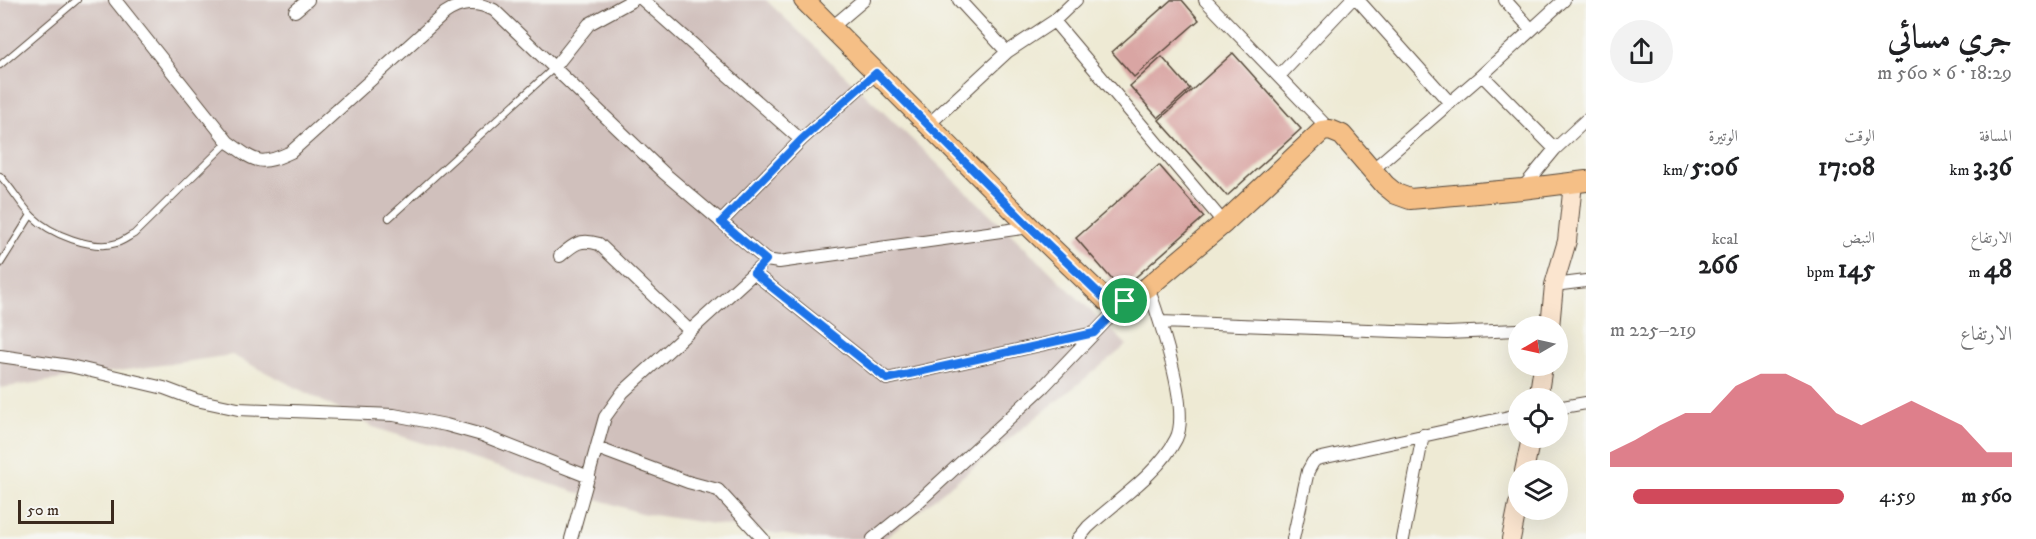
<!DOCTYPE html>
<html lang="ar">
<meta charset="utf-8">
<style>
:root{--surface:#fff;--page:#f2f2f2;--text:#202124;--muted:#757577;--accent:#d1495b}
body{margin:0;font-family:"IM FELL DW Pica",Amiri,serif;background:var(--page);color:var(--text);direction:rtl;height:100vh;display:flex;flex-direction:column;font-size:22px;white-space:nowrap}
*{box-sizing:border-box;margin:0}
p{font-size:20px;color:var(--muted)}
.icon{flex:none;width:33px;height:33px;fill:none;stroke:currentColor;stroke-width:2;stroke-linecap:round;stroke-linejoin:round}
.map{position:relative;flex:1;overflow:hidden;direction:ltr}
.side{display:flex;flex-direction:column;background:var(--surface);width:450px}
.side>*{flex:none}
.needle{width:39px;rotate:261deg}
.buttons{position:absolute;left:1508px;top:316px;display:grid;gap:12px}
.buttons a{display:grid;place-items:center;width:60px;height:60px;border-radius:50%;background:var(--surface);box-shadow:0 6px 24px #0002;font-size:30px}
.scale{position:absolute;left:18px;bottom:15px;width:96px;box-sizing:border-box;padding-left:6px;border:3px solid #3b2a1e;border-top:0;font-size:16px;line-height:21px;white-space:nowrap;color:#3b2a1e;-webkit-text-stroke:4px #f6f6f2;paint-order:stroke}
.pin{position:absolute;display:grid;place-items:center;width:51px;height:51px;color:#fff;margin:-26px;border:3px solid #fff;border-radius:50%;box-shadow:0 2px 6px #0007}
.round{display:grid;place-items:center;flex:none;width:63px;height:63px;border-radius:32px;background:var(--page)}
.summary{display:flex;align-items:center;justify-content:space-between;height:102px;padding:0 24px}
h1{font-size:33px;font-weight:800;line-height:45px}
.figures{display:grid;grid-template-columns:repeat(3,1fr);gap:9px;height:102px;padding:6px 24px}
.figures div{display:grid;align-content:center}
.figures b{font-size:26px;font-weight:800}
.figures small{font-size:16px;font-weight:400}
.figures p{font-size:16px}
.chart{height:168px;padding:12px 24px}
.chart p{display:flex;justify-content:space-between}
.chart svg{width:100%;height:108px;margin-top:6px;fill:var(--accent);opacity:.7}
ul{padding:0 24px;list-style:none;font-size:20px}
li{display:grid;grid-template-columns:96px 72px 1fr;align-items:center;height:45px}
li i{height:15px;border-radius:8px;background:var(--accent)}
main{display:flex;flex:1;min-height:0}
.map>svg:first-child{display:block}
.industrial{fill:#d0c0bc}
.building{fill:#d9a5a3}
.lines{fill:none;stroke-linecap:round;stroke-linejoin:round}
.service-casing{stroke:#564739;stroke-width:8}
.minor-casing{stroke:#564739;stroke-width:14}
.secondary-casing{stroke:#564739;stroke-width:20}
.primary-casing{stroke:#564739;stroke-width:22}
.service{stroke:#fff;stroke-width:6}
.minor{stroke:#fff;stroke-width:12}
.secondary{stroke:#fbe5cf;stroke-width:18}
.primary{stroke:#f5bf86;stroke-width:20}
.route-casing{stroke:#fff;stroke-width:12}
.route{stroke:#1a73e8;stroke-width:8}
</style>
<main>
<section class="side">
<div class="summary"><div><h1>جري مسائي</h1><p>18:29 · 6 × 560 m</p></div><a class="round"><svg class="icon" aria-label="share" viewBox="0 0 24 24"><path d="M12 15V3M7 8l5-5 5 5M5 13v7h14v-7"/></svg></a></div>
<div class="figures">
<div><p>المسافة</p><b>3.36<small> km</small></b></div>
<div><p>الوقت</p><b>17:08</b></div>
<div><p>الوتيرة</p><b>5:06<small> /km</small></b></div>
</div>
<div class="figures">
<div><p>الارتفاع</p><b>48<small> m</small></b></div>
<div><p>النبض</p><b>145<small> bpm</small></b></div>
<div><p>kcal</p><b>266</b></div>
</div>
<div class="chart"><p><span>الارتفاع</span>219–225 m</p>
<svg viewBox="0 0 160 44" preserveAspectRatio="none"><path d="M0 44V38L10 33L20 27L30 22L40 22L50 11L60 6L70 6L80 11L90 22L100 27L110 22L120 17L130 22L140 27L150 38L160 38V44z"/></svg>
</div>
<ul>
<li><b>560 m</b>4:59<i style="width:90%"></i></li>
</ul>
</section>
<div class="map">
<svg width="1586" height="539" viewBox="0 0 1586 539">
<rect width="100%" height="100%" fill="#f6f6f2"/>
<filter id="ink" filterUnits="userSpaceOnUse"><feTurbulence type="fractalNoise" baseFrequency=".0167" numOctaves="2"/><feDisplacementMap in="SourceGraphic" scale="12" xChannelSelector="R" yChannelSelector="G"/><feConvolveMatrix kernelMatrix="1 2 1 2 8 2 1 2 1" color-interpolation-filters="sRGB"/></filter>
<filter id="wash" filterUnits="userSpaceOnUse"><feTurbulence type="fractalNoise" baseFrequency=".008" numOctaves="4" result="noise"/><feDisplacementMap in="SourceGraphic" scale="24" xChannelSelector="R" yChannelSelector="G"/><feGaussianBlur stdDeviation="1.35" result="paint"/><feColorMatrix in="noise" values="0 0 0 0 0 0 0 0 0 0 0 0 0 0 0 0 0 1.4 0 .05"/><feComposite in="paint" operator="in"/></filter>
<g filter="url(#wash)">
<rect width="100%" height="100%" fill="#eeead4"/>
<!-- industrial -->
<path class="industrial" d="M0,0H766L1127,345L884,539H813L640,513L373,427L232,355L0,388Z"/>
<g id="blocks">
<!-- building -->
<path class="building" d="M1171,0H1182L1199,20L1134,77L1112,52Z
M1233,53L1301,129L1227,196L1159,120Z
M1162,57L1190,89L1158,118L1130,86Z
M1159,165L1204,217L1121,290L1076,238Z"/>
</g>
</g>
<g filter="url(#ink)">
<use href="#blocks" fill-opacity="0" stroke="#564739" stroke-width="1.5"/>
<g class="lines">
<defs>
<path id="service" d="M0,65L77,0
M0,176C12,188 20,204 32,216C50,234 92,251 117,243C123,241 128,237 134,234L228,142
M389,218L554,68
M0,264L31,215"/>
<path id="minor" d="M115,0L228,142C256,162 259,167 291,152L445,13C461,2 476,1 494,10L664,173L766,260L779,262L1030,227
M643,0L801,140
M959,0L1007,52
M1205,0L1330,130
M1358,0L1450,103
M1505,0L1531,29
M295,11L308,0
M1054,21L1224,223
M831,28L864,0
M554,68L589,24L633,0
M1482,75L1555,149
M1279,76L1351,0
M928,125L1007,52L1054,21L1076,0
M1371,171L1482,75L1564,0
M1522,189L1555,149L1586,120
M721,222L801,140L876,73
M560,256C574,244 580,238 599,244L690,331
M754,273L887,379L1094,333
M1554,285L1586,281
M1161,322L1447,333L1518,330
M0,356L70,366L164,388L196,400L238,409L394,415L446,425L482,435L589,477
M1557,408L1586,403
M597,448L688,482L718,490L763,539
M571,539L605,417L623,392L759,268
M873,539L915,505L1044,386L1124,302
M1078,539L1088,527C1116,501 1159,473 1176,439C1191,410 1159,318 1148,287
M1293,539L1308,471L1313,462L1317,459L1518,415
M1403,539L1423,435"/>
<path id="secondary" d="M1550,327L1554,285L1567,241L1573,183
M1538,399L1543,366
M1524,471L1531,438
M1511,539L1518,504"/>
<path id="primary" d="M804,0L1030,227L1107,301L1116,304L1125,301L1148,287L1224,223L1322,131L1330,130L1342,135L1385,185L1396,194L1410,199L1522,189L1586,181"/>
</defs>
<!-- service casing -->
<use href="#service" class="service-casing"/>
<!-- minor casing -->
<use href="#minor" class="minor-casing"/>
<!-- secondary casing -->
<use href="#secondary" class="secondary-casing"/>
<!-- primary casing -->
<use href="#primary" class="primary-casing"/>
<!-- service -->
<use href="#service" class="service"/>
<!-- minor -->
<use href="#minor" class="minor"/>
<!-- secondary -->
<use href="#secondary" class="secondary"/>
<!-- primary -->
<use href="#primary" class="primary"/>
</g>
</g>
<g class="lines" filter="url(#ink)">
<defs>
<path id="route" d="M876,73L1030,227L1107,301L1116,304L1125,301L1094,333L887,379L754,273L766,260L721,222L801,140Z"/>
</defs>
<!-- route casing -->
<use href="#route" class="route-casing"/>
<!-- route -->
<use href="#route" class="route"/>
</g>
</svg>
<div class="buttons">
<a><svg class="needle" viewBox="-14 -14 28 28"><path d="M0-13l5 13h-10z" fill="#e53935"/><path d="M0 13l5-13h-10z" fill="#757577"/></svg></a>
<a><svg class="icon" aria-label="locate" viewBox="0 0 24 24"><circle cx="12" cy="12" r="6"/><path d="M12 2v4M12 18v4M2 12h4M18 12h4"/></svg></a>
<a><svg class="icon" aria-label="layers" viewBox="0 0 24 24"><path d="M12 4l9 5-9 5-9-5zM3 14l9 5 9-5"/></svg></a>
</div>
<div class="scale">50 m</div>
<div class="pin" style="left:1125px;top:301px;background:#1e9e55"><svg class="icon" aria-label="arrive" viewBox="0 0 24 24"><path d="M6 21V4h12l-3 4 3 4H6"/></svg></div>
</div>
</main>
